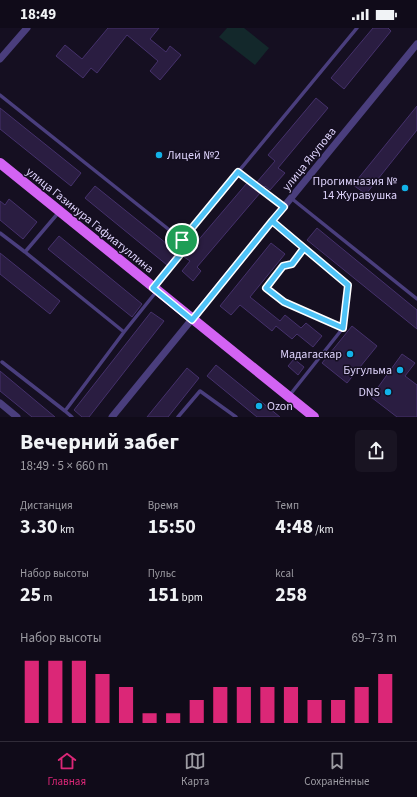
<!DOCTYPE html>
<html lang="ru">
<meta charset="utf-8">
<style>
:root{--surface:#100b19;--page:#191422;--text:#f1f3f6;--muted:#9c9ba2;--line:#302b38;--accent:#db2777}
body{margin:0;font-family:"Source Sans 3",sans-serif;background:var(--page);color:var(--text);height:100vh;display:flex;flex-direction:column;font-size:15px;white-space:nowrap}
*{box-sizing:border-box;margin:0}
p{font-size:13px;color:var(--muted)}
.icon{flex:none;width:22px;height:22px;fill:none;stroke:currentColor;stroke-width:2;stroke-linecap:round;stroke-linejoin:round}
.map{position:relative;height:389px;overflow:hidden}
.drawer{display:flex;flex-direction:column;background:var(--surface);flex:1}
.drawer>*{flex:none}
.pin{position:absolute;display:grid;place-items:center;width:34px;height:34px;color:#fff;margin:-17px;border:2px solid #fff;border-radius:50%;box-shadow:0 1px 4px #0007}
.round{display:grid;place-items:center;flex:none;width:42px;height:42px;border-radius:6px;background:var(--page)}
.summary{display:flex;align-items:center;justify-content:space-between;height:68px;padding:0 20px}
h1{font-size:22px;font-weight:700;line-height:30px}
.metrics{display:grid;grid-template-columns:repeat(3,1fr);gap:6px;height:68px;padding:4px 20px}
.metrics div{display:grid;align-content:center}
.metrics b{font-size:20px;font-weight:700}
.metrics small{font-size:11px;font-weight:400}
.metrics p{font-size:11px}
.chart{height:112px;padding:8px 20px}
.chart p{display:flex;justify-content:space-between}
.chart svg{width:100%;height:72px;margin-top:4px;stroke:var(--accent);stroke-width:6}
.status{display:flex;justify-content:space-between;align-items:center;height:28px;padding:0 20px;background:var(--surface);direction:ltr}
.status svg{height:11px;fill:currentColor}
.tabs{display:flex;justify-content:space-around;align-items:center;height:56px;border-top:1px solid var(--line);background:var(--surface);font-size:11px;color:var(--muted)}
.tabs a{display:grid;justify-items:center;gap:2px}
.tabs .on{color:var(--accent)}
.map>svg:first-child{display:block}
.green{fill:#13282b}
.building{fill:#2a1d41;stroke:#45316b}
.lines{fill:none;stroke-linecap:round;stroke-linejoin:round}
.lane{stroke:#4a3e7d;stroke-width:3.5}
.street{stroke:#4a3e7d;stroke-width:7}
.primary{stroke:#d363f3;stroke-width:10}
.route-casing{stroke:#fff;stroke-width:8}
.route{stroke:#4fc3f7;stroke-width:5}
.poi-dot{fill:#12b2e8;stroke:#150f21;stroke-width:1.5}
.labels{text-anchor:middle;stroke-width:3;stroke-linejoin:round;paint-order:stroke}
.poi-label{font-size:12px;fill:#ded3fc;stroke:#150f21;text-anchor:end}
.street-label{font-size:12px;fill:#ded3fc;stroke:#150f21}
</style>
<div class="status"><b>18:49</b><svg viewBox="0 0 49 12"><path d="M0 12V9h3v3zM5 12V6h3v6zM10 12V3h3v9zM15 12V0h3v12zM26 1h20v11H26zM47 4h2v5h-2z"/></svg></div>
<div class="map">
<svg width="417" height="389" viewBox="0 0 417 389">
<rect width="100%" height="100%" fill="#150f21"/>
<!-- green -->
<path class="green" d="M227,0H244L269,20L255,37L219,9Z"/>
<!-- building -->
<path class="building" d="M108,0H159L150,11L166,24L170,18L181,27L160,52L150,43L158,33L127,7L97,45L91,40L83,50L56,28L65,17L82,31Z
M373,0H388L391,3L344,61L331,50Z
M316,70L328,80L278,140L285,145L270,162L265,158L264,160L257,154L275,133L268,127Z
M417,78V102L366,166L353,157Z
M0,80L81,145L71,158L0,101Z
M247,155L260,165L197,239L201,243L193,253L182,243L190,233L184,229Z
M95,158L177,224L167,237L85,170Z
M9,171L37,194L23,211L0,192V173L5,177Z
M317,200L417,282V301L307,212Z
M59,208L142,276L132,289L48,221Z
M271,215L285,226L250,269L280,293L285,287L301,300L306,295L322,308L313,319L297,306L292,311L276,298L272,303L240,277L231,287L220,278Z
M0,225L60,273L50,286L0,246Z
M151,284L164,293L89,389H82L74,382Z
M352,298L377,318L347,355L322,335Z
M402,326L415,335L405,348L417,357V389H397L371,369Z
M294,331L304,339L298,347L288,338Z
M216,337L280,389H257L207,348Z
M187,340L199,350L168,389H147Z
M0,343L55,389H32L0,363Z"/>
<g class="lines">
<!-- lane -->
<path class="lane" d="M0,67L182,212L357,0
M238,144L284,179
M291,170L417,271
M272,193L348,257L343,300L284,274L267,260L283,239L292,236L304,220
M0,205L25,224L59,184
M25,224L124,304L156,264
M154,258L188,217L182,212
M2,334L65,383
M289,368L343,300
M72,389L65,383L124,304
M178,389L200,363L236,389"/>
<!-- street -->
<path class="street" d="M0,31L27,0
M0,375L17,389
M112,389L417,16"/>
<!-- primary -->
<path class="primary" d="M0,135L314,389"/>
</g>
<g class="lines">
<defs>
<path id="route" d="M182,212L188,217L153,260L192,292L272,193L348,257L343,300L284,274L266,260L283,238L292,236L304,220L272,193L284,179L238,144L182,212"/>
</defs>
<!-- route casing -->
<use href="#route" class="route-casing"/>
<!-- route -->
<use href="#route" class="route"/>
</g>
<!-- markers -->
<g class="poi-dot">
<circle cx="159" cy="127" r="4"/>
<circle cx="405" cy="160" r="4"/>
<circle cx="350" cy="326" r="4"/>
<circle cx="400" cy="342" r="4"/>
<circle cx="388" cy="364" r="4"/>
<circle cx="259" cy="378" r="4"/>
</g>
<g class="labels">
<!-- poi labels -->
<g class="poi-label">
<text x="167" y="131" text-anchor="start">Лицей №2</text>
<text x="397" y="157">Прогимназия №<tspan x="397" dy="14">14 Журавушка</tspan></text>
<text x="342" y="330">Мадагаскар</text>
<text x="392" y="346">Бугульма</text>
<text x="380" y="368">DNS</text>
<text x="267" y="382" text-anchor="start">Ozon</text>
</g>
<!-- street labels -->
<g class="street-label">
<text transform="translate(309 131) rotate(-51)" y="4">улица Якупова</text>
<text transform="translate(90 192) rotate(39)" y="4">улица Газинура Гафиатуллина</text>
</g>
</g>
</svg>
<div class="pin" style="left:182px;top:212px;background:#1e9e55"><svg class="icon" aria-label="arrive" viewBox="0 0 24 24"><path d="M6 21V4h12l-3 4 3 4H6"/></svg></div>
</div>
<section class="drawer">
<div class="summary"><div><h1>Вечерний забег</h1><p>18:49 · 5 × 660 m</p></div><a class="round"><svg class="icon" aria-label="share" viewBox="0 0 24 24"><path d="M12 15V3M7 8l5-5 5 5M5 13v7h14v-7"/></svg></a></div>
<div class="metrics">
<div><p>Дистанция</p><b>3.30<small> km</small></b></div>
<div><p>Время</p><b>15:50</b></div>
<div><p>Темп</p><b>4:48<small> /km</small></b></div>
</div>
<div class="metrics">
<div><p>Набор высоты</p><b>25<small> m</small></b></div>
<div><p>Пульс</p><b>151<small> bpm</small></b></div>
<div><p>kcal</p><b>258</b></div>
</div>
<div class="chart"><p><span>Набор высоты</span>69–73 m</p>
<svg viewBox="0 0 160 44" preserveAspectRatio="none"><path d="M5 44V6M15 44V6M25 44V6M35 44V14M45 44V22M55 44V38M65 44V38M75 44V30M85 44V22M95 44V22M105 44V22M115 44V22M125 44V30M135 44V30M145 44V22M155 44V14"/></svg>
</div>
</section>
<nav class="tabs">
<a class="on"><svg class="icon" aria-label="home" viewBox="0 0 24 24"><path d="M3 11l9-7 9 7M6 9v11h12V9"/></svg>Главная</a>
<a><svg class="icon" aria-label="map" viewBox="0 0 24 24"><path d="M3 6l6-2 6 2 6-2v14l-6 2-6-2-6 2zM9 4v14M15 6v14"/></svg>Карта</a>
<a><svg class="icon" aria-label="saved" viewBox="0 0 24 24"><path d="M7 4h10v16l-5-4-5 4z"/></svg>Сохранённые</a>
</nav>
